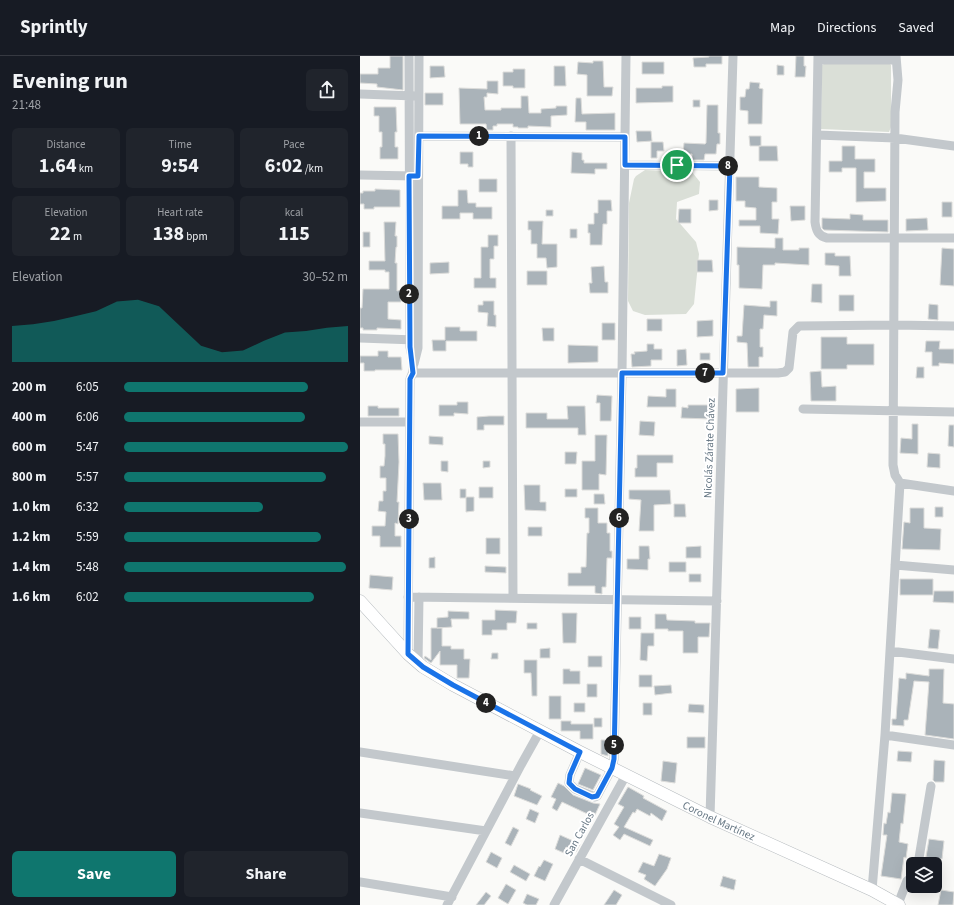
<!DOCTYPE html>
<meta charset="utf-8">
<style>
:root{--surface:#171b24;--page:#20242c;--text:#f1f3f6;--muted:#9ea1a6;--line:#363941;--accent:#0f766e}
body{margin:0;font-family:"Source Sans 3",sans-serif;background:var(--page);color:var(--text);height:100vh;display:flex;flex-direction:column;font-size:15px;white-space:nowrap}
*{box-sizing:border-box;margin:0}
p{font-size:13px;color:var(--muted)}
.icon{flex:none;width:22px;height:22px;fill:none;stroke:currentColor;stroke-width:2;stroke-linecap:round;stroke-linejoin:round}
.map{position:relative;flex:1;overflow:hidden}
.sheet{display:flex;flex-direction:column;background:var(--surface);width:360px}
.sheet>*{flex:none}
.tools{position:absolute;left:546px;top:801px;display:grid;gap:8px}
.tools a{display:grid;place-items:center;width:36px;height:36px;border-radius:6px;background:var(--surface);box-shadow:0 4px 16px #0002;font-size:20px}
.pin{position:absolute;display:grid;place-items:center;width:34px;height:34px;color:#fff;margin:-17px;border:2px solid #fff;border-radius:50%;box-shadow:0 1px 4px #0007}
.km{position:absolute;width:20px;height:20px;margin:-10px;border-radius:50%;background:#222;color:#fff;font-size:11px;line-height:20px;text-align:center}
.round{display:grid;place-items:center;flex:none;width:42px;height:42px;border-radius:6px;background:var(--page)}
.head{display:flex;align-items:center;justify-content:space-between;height:68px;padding:0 12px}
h1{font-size:22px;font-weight:700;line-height:30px}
.stats{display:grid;grid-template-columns:repeat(3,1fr);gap:6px;height:68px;padding:4px 12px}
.stats div{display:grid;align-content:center;border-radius:6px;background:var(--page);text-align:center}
.stats b{font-size:20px;font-weight:700}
.stats small{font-size:11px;font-weight:400}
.stats p{font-size:11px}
.chart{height:112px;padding:8px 12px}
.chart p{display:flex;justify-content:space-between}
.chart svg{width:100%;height:72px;margin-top:4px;fill:var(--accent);opacity:.7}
.action{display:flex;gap:8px;margin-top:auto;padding:8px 12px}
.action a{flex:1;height:46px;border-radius:6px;background:var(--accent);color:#fff;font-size:16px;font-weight:700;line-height:46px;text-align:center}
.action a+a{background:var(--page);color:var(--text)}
ul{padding:0 12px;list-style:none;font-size:13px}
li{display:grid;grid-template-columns:64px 48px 1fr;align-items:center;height:30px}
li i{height:10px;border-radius:5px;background:var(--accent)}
header{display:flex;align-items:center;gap:24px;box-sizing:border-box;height:56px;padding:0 20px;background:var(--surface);border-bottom:1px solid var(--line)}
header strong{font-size:19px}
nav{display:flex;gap:22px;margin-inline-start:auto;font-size:14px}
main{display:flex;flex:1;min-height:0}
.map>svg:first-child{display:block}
.green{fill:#dadfd7}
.building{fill:#aab3b9;stroke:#dcdcda}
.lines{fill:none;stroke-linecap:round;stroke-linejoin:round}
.major-casing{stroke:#b5babe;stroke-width:13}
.minor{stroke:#c3c8cc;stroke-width:9}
.major{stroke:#fff;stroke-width:12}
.route-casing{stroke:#fff;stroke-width:8}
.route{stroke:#1a73e8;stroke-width:5}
.labels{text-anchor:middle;stroke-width:4;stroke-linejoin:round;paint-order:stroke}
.street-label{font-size:11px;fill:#657683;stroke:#fff}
</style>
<header>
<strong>Sprintly</strong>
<nav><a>Map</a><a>Directions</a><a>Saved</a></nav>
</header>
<main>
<section class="sheet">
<div class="head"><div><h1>Evening run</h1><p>21:48</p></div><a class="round"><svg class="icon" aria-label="share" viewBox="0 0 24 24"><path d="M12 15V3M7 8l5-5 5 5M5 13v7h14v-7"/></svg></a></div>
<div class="stats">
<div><p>Distance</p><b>1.64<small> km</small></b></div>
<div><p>Time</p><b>9:54</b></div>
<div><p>Pace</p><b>6:02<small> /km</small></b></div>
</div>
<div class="stats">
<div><p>Elevation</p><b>22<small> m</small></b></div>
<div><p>Heart rate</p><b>138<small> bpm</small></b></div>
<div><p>kcal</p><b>115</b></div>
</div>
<div class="chart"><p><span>Elevation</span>30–52 m</p>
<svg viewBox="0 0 160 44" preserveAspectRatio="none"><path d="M0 44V22L10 21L20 19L30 16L40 13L50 7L60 6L70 10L80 22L90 34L100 38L110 37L120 31L130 26L140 25L150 23L160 22V44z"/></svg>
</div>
<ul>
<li><b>200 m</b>6:05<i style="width:82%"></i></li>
<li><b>400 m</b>6:06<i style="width:81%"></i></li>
<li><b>600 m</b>5:47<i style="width:100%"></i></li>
<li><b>800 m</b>5:57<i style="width:90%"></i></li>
<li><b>1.0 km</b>6:32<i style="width:62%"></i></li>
<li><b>1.2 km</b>5:59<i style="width:88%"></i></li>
<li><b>1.4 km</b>5:48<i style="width:99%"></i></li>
<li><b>1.6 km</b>6:02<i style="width:85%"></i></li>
</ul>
<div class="action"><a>Save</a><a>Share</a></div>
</section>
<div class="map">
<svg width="594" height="849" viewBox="0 0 594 849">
<rect width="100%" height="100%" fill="#fafaf8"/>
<!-- green -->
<path class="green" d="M464,8H530L531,9V71L529,76L461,73L462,9Z
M285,114L332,116L340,126L339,138L317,146L316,163L336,186L339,198L334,248L326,258L285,259L273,255L268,245L269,147L274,123L276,120Z"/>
<!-- building -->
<path class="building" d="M30,0H43V34L17,31V28L0,27V18H18V12H30Z
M349,0H362V8H346V11H334L333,2L349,1Z
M436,0H444V10H446L445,21H435Z
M233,5H243L244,31H253L252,40H227V19L217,18L218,6L233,7Z
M282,6H304V18H282Z
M417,9L424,10V19H417Z
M70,10H84L85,21L70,22Z
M194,10H205L206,30H194Z
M153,13H165V32H153V30H143V16H153Z
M127,25H138V38L127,37V41H124L125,54H141V52H161V40H168L169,57H181V53L196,52V50H207V59L191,60V71L168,70V72H158V71H153V68H137V70H133V74H127L126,68H100L99,32L127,33Z
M390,26L400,27L399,32L403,33L402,68H388V55L380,54V41H385L386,33H389Z
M302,30H313V46L276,47V32H302Z
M65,37H83V49H65Z
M216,42H221L222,58L255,57V74H226V66H215Z
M333,44H340V51H333Z
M347,49H358V77H360V88H357L356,98H345L344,104H332V98H323L324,87L345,88L346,87Z
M14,51H36L37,76H35V91H38V103H20V91H22V76H19V60H14Z
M276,75H291L292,85L277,86Z
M389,80H401V90H390Z
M291,86H303L304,95H297V102H291Z
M399,90H417L418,105H399Z
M482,90H495V103H515V116H504V132H526V145L496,146V112H482V116H469V105H482Z
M100,96H113V111H108V108H100Z
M212,96L222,97V104H224V107H247V113H235V118L211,117Z
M376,121H399V131L417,132V146H412V163H419L418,178L400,177V170H379V164H396V152L385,151V145H376Z
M119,123H137V136H119Z
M15,133L40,134V151H14V153H4V148H0V137H3V135H15Z
M98,134H107L108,147H116V151H132V163H113V157H100V163H82V150H98Z
M238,144H251L252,155H247V168H243L242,189H230V177H228V168H234V157H238Z
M349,144H358V154L349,155Z
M582,146H592V161H582Z
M430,150H445V164L431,165Z
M319,153H331V167H318Z
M186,154H193V160H186Z
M490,158L503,159V164H528V176L464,174L462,172V162L490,163Z
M567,162L568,174L546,175V163Z
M168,165H183L182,188H197V211L187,212L186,202H177V188H171V174H168Z
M24,166H36L35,180H37V191H36L35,207H37V235L41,234V246H28V263L41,264V273L17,272V274H3V272H0V252H2L3,233H29V216H25V214H9V205H25Z
M210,173H217V182H210Z
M3,176H10V191H3Z
M128,179H138V190H134V203H130V222H136V232H114V222H121V191H128Z
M415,182H423V194H439V192H449V209L415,207V209H403L402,233L379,232V209H377V191L415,192Z
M582,192L594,193V230L580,229Z
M465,197H475V200H490L491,220H479V210L465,209Z
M337,204H352L353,216H337Z
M89,206V217L70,218V207Z
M244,210L245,226H248V237H230L229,227H232L231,211Z
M167,215H187V229H167Z
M452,228H462V247L451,246Z
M479,239H494V255H479Z
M123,245H134V259H136V271L127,270L128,257L118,256V249H123Z
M410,245H417V260L404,259L403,273H400V291H403V301H399V311H388L387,287L377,286V280H382L384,249L410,251Z
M569,248L578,249V264L568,263Z
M287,263H302V275H287Z
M353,264V280L337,281V265Z
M242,267H255V284H242Z
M85,271H100V275H117V285H86V295H73L72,284H85Z
M182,272H194V285H183Z
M461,281H487V288H514V309H487V313H461Z
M566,285H580L579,293H594V308L579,307V310H572V296H565Z
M287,288H294V293H302V304H291V310L272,311L271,298H275L274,296L287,295Z
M208,289L238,290V306L208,307Z
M326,293L327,309L317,310V294Z
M18,295H28V301H41L42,314H15V315H4V307H0V300H18Z
M340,297H350V304H340Z
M557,311H564V322H556Z
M461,315L462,331L476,330V345H451L450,316Z
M399,332V356H376V333Z
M306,333H316V351H287L288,340L306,341Z
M237,339L252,340L251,365H240V347H236Z
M97,346H108V358L94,357V360H79V349H97Z
M328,349H351V363L321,362L322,351L328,352Z
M8,350H18V352H39V360H8Z
M207,350H225L226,379H218V372H166V357H187V363H208Z
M129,360H144V369H124V374H117V361Z
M280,365L295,366L294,380L279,379Z
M552,368H558V398L540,397L541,382L552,383Z
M589,369H594V391L588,390Z
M23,378H38L39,406L37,446H39L38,468L35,467V480H41V491H20V480H12V470H25L26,456L18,455L19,445H23V435H26V422H20V410H24L25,400V388H23Z
M235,379H247L246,419L239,418V434H222V405H235Z
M69,380L83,381V389L69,388Z
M205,396H217L216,408H205Z
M568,397L580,398V412L567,411Z
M277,399H313V407H297V421H275V412H277Z
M81,405H88V416L81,415Z
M123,405H130V411L123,412Z
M63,427H81L82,444H64Z
M164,429H180V446H186V455L165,454Z
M119,431H133V442H119Z
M100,433H106V442H100Z
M205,433H217V441H205Z
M269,434H310L311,448L294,449V475H279L281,444L269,443Z
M234,438H244L245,448H234Z
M106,441H114V455L106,456Z
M314,448H325L326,461H314Z
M575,451H583V461H575Z
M225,452H238V467H247V477H250V495H252V502H247L246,531H242V538L235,537V530H208V517H221V511H226L227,477H229V462H225Z
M550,452H564V472L581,473L580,494L542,493L544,466L550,467Z
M168,471H182V480H168Z
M126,482H140V498H126Z
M279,490H289L290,503H288V514L267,513V503H279Z
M341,490V502H326V491Z
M75,501V512H69V502Z
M309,506H326V516H309Z
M125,510L146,511V517L125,516Z
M329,518H341V526H329Z
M10,519L33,521L32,534L9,532Z
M540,523H573V539H540Z
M574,535H594V547L573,546Z
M135,554L157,555L156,567H147V574H132V579H122V564H135Z
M88,555L109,556V563H91L92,571L77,572V562L88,561Z
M202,557H217L216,587H203Z
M295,558H306L307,564L335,565V567H350L349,581H338V597H323V575H308V573H295Z
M269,561H281V573H269Z
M167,567H177V573H167Z
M71,572H82V590H91V593H104V603H110L109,622H97V609H80V595L71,607L64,602L65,600L71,604Z
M570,573L580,574L578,593L568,592Z
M281,577H294V590H288L287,605L280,604Z
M190,592V602H180V593Z
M132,597H138V603H131Z
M228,600H242V611H228Z
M164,604H177V640H172L171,617H164Z
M203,613H210V615H220V628H203Z
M569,613H584L583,647L594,648V683L565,679L569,626L554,625L548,664H544V670L532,669V663H536L539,622L546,623V617L569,620Z
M279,619H292V631H279Z
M227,628H237V641H227Z
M311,629L312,637L295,639L294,630Z
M189,640H201V663H189Z
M214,647H225V656H214Z
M283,647H292V659H283Z
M329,648L344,649V657L328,656Z
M234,662H242V671H234Z
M201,665H211V668H233V683H220V675H201Z
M327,681H345V692H327Z
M241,684H248V700L241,698Z
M538,695L552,696L551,706L537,705Z
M574,704L585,705L584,726H575L573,724Z
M303,705L317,707L315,727L301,725Z
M225,712L241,719L233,734L218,728Z
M198,727L204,730L213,739L233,747L240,748L234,761L202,746L197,755L192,752L196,743L191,741Z
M158,728L171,733L170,734L182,740L177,749L154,740Z
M268,731L284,740L283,742L307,755L302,765L291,757L290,760L277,753L275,757L273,756L264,771L293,784L290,790L264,778L260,784L253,779L259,771L254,768L264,751L258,748Z
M532,737L546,738L543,768L541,767L539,786L548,788L546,802L544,801L541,823L521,820L527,779H523L524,767L526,768L528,756L530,757Z
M170,753L179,757L175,767L166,763Z
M153,771L159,774L151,790L145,787Z
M200,779L220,788L216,796L206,791L204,797L195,793Z
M569,783L584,785L582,803L566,801Z
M131,796L142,802L137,812L126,806Z
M299,798L311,802L307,813L295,830L284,823L286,819L278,816L283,806L294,810Z
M184,804L193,808L185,825L174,820L179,810L180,811Z
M154,809L170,818L166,825L150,816Z
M363,820L376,824L374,834L360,830Z
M146,828L156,834L148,848L138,842Z
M254,834L262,839L256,849H244Z
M581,834L594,836L593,849H578Z
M126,836L131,840L124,849H116Z
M167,838L179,843L176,849H167L163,847Z"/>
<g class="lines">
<defs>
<g id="major">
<path id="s1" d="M0,545L48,598L63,611L93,629L220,696L350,761L512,834L539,849"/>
</g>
</defs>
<!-- major casing -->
<use href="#major" class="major-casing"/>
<!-- minor -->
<path class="minor" d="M458,0L455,166C456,174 458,180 467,182H594
M458,4H536
M0,38L55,40
M457,79L535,82L594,90
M59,80L265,81
M151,80L153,542
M265,109L370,110
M0,119L55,120
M0,282L55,284
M54,308L58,292L59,0
M53,317H418L425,316L429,312L433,276L439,270L534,269L594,270
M443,353L594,356
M0,366H49
M540,427L594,435
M535,509L594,514
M48,541L357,545
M530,595L594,603
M48,598L50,323C56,313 52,302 50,291L49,0
M58,607L59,541
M525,679L594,689
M0,696L155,720
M220,696L210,719L209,727L215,733L235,741L237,740L252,712L254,703L262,317L266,0
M0,757L126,775
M350,761L373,0
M219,803L311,849
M558,808L571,730
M0,826L92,841
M512,834L525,679L540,427L535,419L533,409L535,56L538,24L536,0
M538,848L547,825L553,820
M87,849L161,709L180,675
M194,849L266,719"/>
<!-- major -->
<use href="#major" class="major"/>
</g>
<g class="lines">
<defs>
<path id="route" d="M59,80L265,81V109L370,110L363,317H262L254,703L252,712L237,740L232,741L215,733L209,727L210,719L220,696L93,629L63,611L48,598L50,323L53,317L50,291L49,120H58Z"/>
</defs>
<!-- route casing -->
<use href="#route" class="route-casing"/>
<!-- route -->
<use href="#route" class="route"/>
</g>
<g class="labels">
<!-- street labels -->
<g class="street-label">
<text transform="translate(349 392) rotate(-88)" y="4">Nicolás Zárate Chávez</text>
<text dy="4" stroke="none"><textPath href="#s1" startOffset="425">Coronel Martínez</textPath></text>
<text transform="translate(219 778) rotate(-61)" y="4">San Carlos</text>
</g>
</g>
</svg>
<div class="tools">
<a><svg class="icon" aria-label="layers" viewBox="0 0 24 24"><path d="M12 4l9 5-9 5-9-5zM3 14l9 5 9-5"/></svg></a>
</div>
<div class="pin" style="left:317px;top:109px;background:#1e9e55"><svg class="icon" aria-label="arrive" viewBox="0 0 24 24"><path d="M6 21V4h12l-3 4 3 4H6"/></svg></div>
<b class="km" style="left:119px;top:80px">1</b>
<b class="km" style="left:49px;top:238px">2</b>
<b class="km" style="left:49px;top:463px">3</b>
<b class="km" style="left:126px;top:647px">4</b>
<b class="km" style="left:254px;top:689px">5</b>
<b class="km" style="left:259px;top:462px">6</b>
<b class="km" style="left:345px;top:317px">7</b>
<b class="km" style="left:368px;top:110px">8</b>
</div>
</main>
